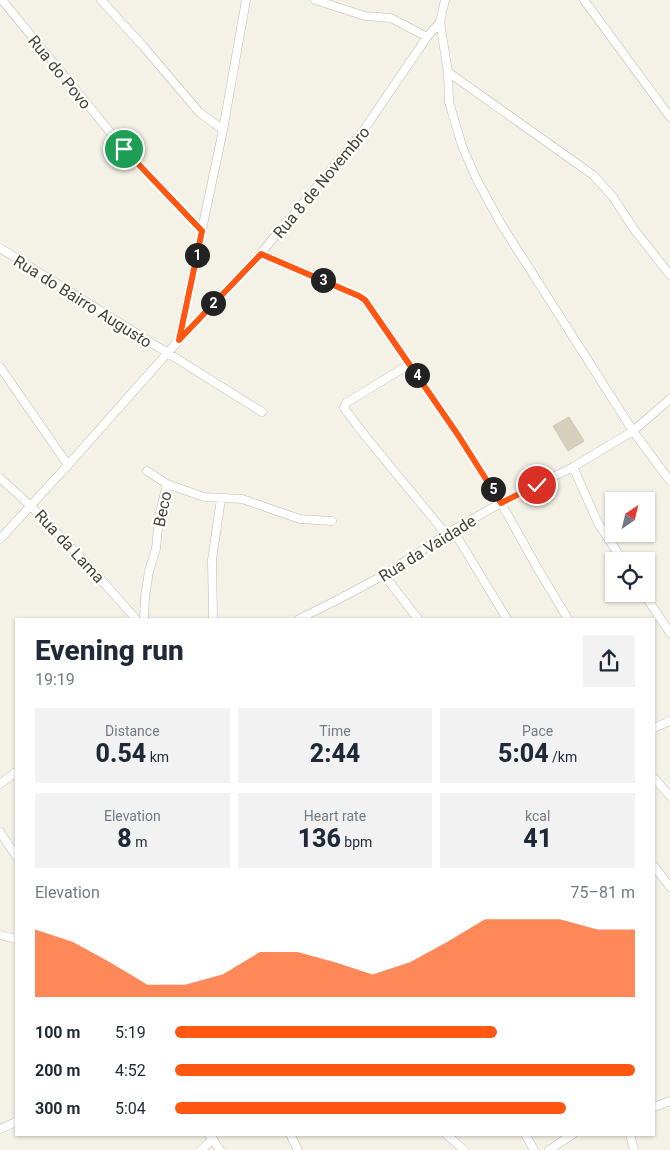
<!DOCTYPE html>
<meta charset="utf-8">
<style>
:root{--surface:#fff;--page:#f2f2f3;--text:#1f2937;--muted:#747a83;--accent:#ff5612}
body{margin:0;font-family:Roboto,sans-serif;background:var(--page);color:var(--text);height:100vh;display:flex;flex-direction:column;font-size:19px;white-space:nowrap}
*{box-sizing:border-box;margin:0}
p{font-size:16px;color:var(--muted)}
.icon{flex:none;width:28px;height:28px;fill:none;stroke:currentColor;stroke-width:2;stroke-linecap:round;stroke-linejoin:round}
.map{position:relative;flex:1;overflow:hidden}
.details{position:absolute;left:15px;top:618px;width:640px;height:518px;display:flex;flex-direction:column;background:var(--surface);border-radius:0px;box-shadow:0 1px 4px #0004}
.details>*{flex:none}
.needle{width:32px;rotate:35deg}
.buttons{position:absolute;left:605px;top:492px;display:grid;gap:10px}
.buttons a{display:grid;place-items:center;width:50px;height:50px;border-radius:0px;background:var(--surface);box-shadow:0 1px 4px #0004;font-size:25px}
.pin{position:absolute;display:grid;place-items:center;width:42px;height:42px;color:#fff;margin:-21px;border:2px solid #fff;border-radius:50%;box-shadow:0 1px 5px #0007}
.km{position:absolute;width:25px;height:25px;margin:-12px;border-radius:50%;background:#222;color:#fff;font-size:14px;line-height:25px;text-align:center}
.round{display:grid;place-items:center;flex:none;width:52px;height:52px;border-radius:0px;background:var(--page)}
.headline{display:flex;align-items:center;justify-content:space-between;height:85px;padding:0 20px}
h1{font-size:28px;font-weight:800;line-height:38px}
.stats{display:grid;grid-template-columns:repeat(3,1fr);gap:8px;height:85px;padding:5px 20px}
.stats div{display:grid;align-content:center;border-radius:0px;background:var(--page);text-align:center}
.stats b{font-size:25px;font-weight:800}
.stats small{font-size:14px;font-weight:400}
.stats p{font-size:14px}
.chart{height:140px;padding:10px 20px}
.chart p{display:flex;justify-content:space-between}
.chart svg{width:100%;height:90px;margin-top:5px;fill:var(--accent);opacity:.7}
ul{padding:0 20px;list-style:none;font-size:16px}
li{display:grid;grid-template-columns:80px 60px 1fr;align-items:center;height:38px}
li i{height:12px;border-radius:6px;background:var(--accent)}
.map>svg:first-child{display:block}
.building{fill:#d6cfbc;stroke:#d1c8af}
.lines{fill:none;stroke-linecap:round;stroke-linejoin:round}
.street-casing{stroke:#bfbba9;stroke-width:9}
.street{stroke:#fff;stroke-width:8}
.route-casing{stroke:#fff;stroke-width:10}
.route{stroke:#ff5612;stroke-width:6}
.labels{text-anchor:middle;stroke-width:4.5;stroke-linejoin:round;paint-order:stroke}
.street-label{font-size:16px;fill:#474235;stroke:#fff}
</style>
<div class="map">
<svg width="670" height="1150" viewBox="0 0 670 1150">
<rect width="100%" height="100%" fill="#f4f1e7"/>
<!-- building -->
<path class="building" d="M569,417L584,441L568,451L553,426Z"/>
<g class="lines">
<defs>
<path id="street" d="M2,0L124,149L202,231
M101,0L143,46L199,112L223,130
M315,0L365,16L391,18L427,37L440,22
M445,0L440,22L448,72L449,102L462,146L477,180L501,224L633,431L670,481
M584,0L670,117
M448,72L593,175L613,197L633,228L670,275
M0,248L262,412
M261,253L359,296L369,305L458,435L501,503L538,569L568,619
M179,338L223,130L246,0
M410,364L346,403L344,408L366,437L446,534
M0,367L68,465
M573,467L598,523L623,561
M147,471L167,484L204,497L242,499L300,519L332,521
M0,478C49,521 93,570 136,619
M453,530L507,619
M0,539L68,465L179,340L261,253L361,134L427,37
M384,575L418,619
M644,594L670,633
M144,619L145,597L149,571L156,549L159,517L167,484
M213,619L212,560L221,499
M299,619L339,599L384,575L453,530L501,503L573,467L633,431L670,399
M654,728L670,721
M654,778L670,796
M0,784L16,772
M0,832L16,856
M654,866L670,887
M0,935L16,939
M654,1107L670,1101
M0,1129L16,1122
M209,1134L220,1150
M290,1134L298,1150
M446,1134L464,1150
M525,1134L534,1150
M630,1134L634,1150
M201,1150L213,1139
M549,1150L573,1134"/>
</defs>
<!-- street casing -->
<use href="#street" class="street-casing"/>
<!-- street -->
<use href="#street" class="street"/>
</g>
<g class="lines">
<defs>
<path id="route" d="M124,149L202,231L179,340L261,254L359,296L365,300L458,435L501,503L537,485"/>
</defs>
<!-- route casing -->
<use href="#route" class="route-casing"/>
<!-- route -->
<use href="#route" class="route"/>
</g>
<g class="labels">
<!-- street labels -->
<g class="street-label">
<text transform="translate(60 72) rotate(51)" y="6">Rua do Povo</text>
<text transform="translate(321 182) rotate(-50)" y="6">Rua 8 de Novembro</text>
<text transform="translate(83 301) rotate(32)" y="6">Rua do Bairro Augusto</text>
<text transform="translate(162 509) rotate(-78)" y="6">Beco</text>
<text transform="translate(70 546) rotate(47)" y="6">Rua da Lama</text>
<text transform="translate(427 548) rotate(-32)" y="6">Rua da Vaidade</text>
</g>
</g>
</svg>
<div class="buttons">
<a><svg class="needle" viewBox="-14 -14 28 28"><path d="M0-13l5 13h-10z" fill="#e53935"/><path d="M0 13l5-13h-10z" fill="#747a83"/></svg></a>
<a><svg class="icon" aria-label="locate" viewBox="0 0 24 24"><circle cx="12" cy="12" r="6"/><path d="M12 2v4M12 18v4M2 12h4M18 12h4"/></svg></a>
</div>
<div class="pin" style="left:124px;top:149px;background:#1e9e55"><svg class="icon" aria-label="arrive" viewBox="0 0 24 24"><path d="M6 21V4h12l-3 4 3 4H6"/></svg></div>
<div class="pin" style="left:537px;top:485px;background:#d93025"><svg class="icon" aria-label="check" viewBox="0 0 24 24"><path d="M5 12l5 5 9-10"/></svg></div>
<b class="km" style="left:197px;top:255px">1</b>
<b class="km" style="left:213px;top:303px">2</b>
<b class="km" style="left:323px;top:280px">3</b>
<b class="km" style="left:417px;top:375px">4</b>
<b class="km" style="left:493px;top:489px">5</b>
<section class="details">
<div class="headline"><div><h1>Evening run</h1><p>19:19</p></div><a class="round"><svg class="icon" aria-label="share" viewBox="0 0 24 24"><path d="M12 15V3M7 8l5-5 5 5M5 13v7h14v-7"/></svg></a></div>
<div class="stats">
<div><p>Distance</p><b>0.54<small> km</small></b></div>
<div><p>Time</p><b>2:44</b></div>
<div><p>Pace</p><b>5:04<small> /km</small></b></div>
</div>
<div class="stats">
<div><p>Elevation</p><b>8<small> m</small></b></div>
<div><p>Heart rate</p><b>136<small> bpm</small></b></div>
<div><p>kcal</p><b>41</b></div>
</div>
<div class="chart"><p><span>Elevation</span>75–81 m</p>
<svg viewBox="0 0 160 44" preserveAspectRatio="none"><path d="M0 44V11L10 17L20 27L30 38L40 38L50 33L60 22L70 22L80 27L90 33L100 27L110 17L120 6L130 6L140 6L150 11L160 11V44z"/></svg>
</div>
<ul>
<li><b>100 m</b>5:19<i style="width:70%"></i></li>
<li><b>200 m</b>4:52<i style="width:100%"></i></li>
<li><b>300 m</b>5:04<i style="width:85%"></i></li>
</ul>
</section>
</div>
